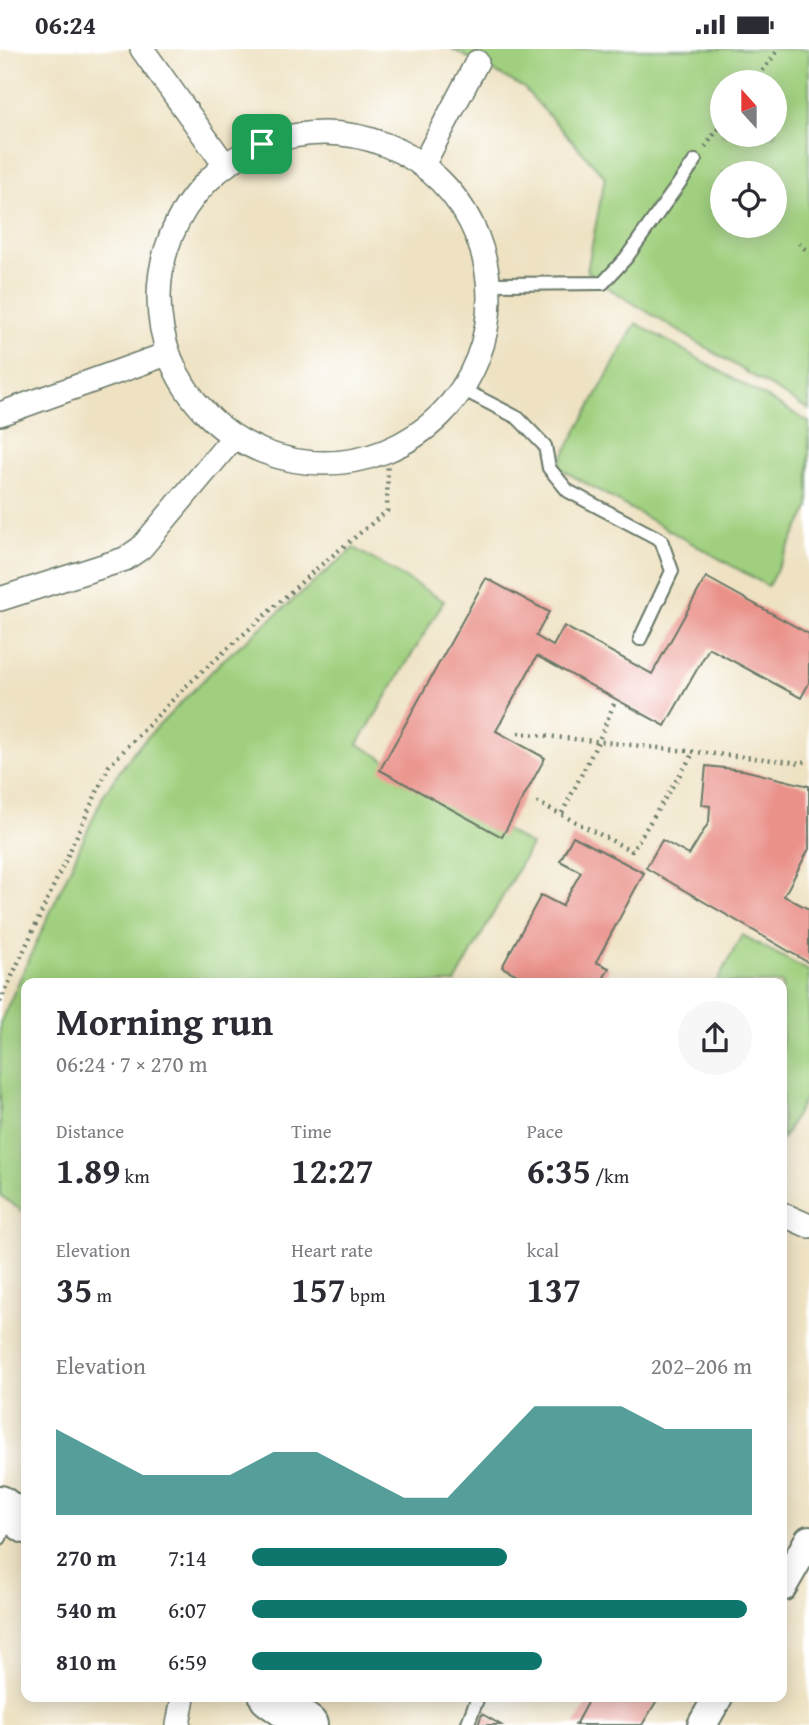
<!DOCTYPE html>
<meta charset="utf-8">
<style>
:root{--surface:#fff;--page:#f7f7f7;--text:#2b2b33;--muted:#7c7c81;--accent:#0f766e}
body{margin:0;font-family:"Gentium Book Plus",serif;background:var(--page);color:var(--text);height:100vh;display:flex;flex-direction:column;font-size:26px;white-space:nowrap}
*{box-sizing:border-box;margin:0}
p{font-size:23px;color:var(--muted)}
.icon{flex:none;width:38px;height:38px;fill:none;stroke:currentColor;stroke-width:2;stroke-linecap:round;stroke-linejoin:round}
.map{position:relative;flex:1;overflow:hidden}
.drawer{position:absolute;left:21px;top:929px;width:766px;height:724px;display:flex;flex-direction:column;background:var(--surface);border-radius:14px;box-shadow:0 4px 18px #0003}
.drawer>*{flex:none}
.needle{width:46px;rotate:339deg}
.tools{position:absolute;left:710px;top:21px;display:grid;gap:14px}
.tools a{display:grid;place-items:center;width:77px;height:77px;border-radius:50%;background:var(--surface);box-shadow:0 4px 18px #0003;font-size:35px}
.pin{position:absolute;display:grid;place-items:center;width:60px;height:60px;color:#fff;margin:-30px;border-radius:14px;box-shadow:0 4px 10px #0006}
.round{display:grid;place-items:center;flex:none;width:74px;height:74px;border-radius:37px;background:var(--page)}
.headline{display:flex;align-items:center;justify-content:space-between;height:119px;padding:0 35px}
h1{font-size:38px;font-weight:700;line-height:52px}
.stats{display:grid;grid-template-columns:repeat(3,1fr);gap:10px;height:119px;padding:7px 35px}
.stats div{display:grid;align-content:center}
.stats b{font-size:35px;font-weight:700}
.stats small{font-size:19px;font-weight:400}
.stats p{font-size:19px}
.chart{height:196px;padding:14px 35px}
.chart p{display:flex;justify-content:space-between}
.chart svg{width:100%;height:126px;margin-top:7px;fill:var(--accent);opacity:.7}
ul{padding:0 35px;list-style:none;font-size:23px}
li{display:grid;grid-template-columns:112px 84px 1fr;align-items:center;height:52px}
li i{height:18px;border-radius:9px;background:var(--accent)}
.status{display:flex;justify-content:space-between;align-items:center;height:49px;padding:0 35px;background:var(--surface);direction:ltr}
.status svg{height:19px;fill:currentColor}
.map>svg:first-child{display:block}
.green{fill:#a0d07f;stroke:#60865a;stroke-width:2;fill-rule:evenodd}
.building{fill:#ea928a}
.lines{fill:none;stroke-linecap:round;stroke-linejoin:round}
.service-casing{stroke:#677766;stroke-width:16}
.minor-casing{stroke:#677766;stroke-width:26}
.tertiary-casing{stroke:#677766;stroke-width:32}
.trunk-casing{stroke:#677766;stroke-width:42}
.path{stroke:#677766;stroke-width:4.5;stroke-dasharray:2 5;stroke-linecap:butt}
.service{stroke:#fff;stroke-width:12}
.minor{stroke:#fff;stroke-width:23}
.tertiary{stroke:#fff;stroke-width:28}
.trunk{stroke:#fff;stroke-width:38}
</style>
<div class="status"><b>06:24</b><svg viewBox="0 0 49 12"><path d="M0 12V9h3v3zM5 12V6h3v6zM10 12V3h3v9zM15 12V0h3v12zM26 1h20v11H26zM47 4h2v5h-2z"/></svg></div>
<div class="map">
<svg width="809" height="1676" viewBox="0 0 809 1676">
<rect width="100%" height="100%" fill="#fff"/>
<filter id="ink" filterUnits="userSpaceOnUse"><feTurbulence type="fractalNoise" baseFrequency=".0143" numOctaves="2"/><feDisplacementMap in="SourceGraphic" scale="14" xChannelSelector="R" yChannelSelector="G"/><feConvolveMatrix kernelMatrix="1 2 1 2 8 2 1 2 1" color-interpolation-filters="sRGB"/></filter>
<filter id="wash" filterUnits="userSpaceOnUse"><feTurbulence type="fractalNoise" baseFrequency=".00686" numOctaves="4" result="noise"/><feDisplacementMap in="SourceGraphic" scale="28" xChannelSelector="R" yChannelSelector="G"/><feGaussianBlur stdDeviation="1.57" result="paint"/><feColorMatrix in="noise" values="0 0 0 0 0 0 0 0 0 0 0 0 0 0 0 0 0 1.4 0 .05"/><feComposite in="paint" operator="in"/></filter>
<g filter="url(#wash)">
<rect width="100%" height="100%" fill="#eee2c3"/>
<!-- green -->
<path class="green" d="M452,0H809V361L613,242L587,222L605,128L523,38ZM723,33H775V86H723ZM723,124H775V177H723Z
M636,274L809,373V459L768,537L557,418Z
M354,499L444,552L358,695L531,796L455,934H26V1165L0,1146V974L104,745L134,702L222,612Z
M742,886L809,922V1042L782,1091V934H716Z"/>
<g id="blocks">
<!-- building -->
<path class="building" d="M706,528L809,585V634L801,649L709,599L665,677L537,607L496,682L545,709L502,788L380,721L486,529L549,563L536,587L553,597L564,577L652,625Z
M706,717L743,721L809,737V800L784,847L809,860V914L646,819L662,791L689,806L709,773L710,757L702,756Z
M573,787L644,824L596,913L609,919L601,934H532L502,918L541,846L562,857L581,823L560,812Z
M590,1648H659L642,1676H575Z
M482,1665L501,1676H478Z"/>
</g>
</g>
<g filter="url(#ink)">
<use href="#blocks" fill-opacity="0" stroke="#677766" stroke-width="2"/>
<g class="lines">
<defs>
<path id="service" d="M490,235L603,234L626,209L695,112
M462,340L518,369L545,397L549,419L568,442L661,491L672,522L640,590
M0,1489L9,1466
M467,1676L478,1648"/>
<path id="minor" d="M142,0L225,116
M159 249a165 165 0 1 1 330 0a165 165 0 1 1-330 0Z
M423,116L477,13
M0,365L167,305
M0,550L125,510L141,499L233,389
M782,1165L809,1177
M178,1676L183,1648"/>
<path id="tertiary" d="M782,1538L809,1491
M702,1676L718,1648"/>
<path id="trunk" d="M0,1456L26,1475
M269,1648L308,1676"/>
</defs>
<!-- service casing -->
<use href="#service" class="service-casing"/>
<!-- minor casing -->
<use href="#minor" class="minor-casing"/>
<!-- tertiary casing -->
<use href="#tertiary" class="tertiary-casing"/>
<!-- trunk casing -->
<use href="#trunk" class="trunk-casing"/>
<!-- path -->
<path class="path" d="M754,33L779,0
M705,98L723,73
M799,194L809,204
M518,684L801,714L809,711
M537,753L632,802L694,703
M562,764L598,693L616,650
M0,953L109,717L184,639L316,520L387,462L388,403"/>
<!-- service -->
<use href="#service" class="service"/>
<!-- minor -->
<use href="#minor" class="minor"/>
<!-- tertiary -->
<use href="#tertiary" class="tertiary"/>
<!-- trunk -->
<use href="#trunk" class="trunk"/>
</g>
</g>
</svg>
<div class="tools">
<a><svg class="needle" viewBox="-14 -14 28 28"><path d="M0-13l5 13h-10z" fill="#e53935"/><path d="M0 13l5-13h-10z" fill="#7c7c81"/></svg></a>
<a><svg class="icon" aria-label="locate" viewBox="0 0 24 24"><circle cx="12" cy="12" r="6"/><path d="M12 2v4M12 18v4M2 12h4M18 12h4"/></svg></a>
</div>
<div class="pin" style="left:262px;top:95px;background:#1e9e55"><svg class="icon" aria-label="arrive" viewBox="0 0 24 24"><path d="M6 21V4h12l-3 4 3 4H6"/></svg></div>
<section class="drawer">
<div class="headline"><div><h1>Morning run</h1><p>06:24 · 7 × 270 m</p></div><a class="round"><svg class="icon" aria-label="share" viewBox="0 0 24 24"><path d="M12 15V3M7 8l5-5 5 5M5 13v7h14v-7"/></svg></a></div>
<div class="stats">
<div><p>Distance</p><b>1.89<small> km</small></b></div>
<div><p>Time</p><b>12:27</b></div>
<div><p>Pace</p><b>6:35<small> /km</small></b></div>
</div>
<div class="stats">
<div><p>Elevation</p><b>35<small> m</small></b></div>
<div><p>Heart rate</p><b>157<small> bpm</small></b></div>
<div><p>kcal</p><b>137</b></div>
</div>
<div class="chart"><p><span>Elevation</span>202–206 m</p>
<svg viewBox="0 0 160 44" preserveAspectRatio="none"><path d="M0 44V14L10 22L20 30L30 30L40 30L50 22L60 22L70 30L80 38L90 38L100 22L110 6L120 6L130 6L140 14L150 14L160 14V44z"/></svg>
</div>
<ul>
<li><b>270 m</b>7:14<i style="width:51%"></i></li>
<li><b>540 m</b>6:07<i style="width:99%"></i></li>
<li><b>810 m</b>6:59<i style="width:58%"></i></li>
</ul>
</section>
</div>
